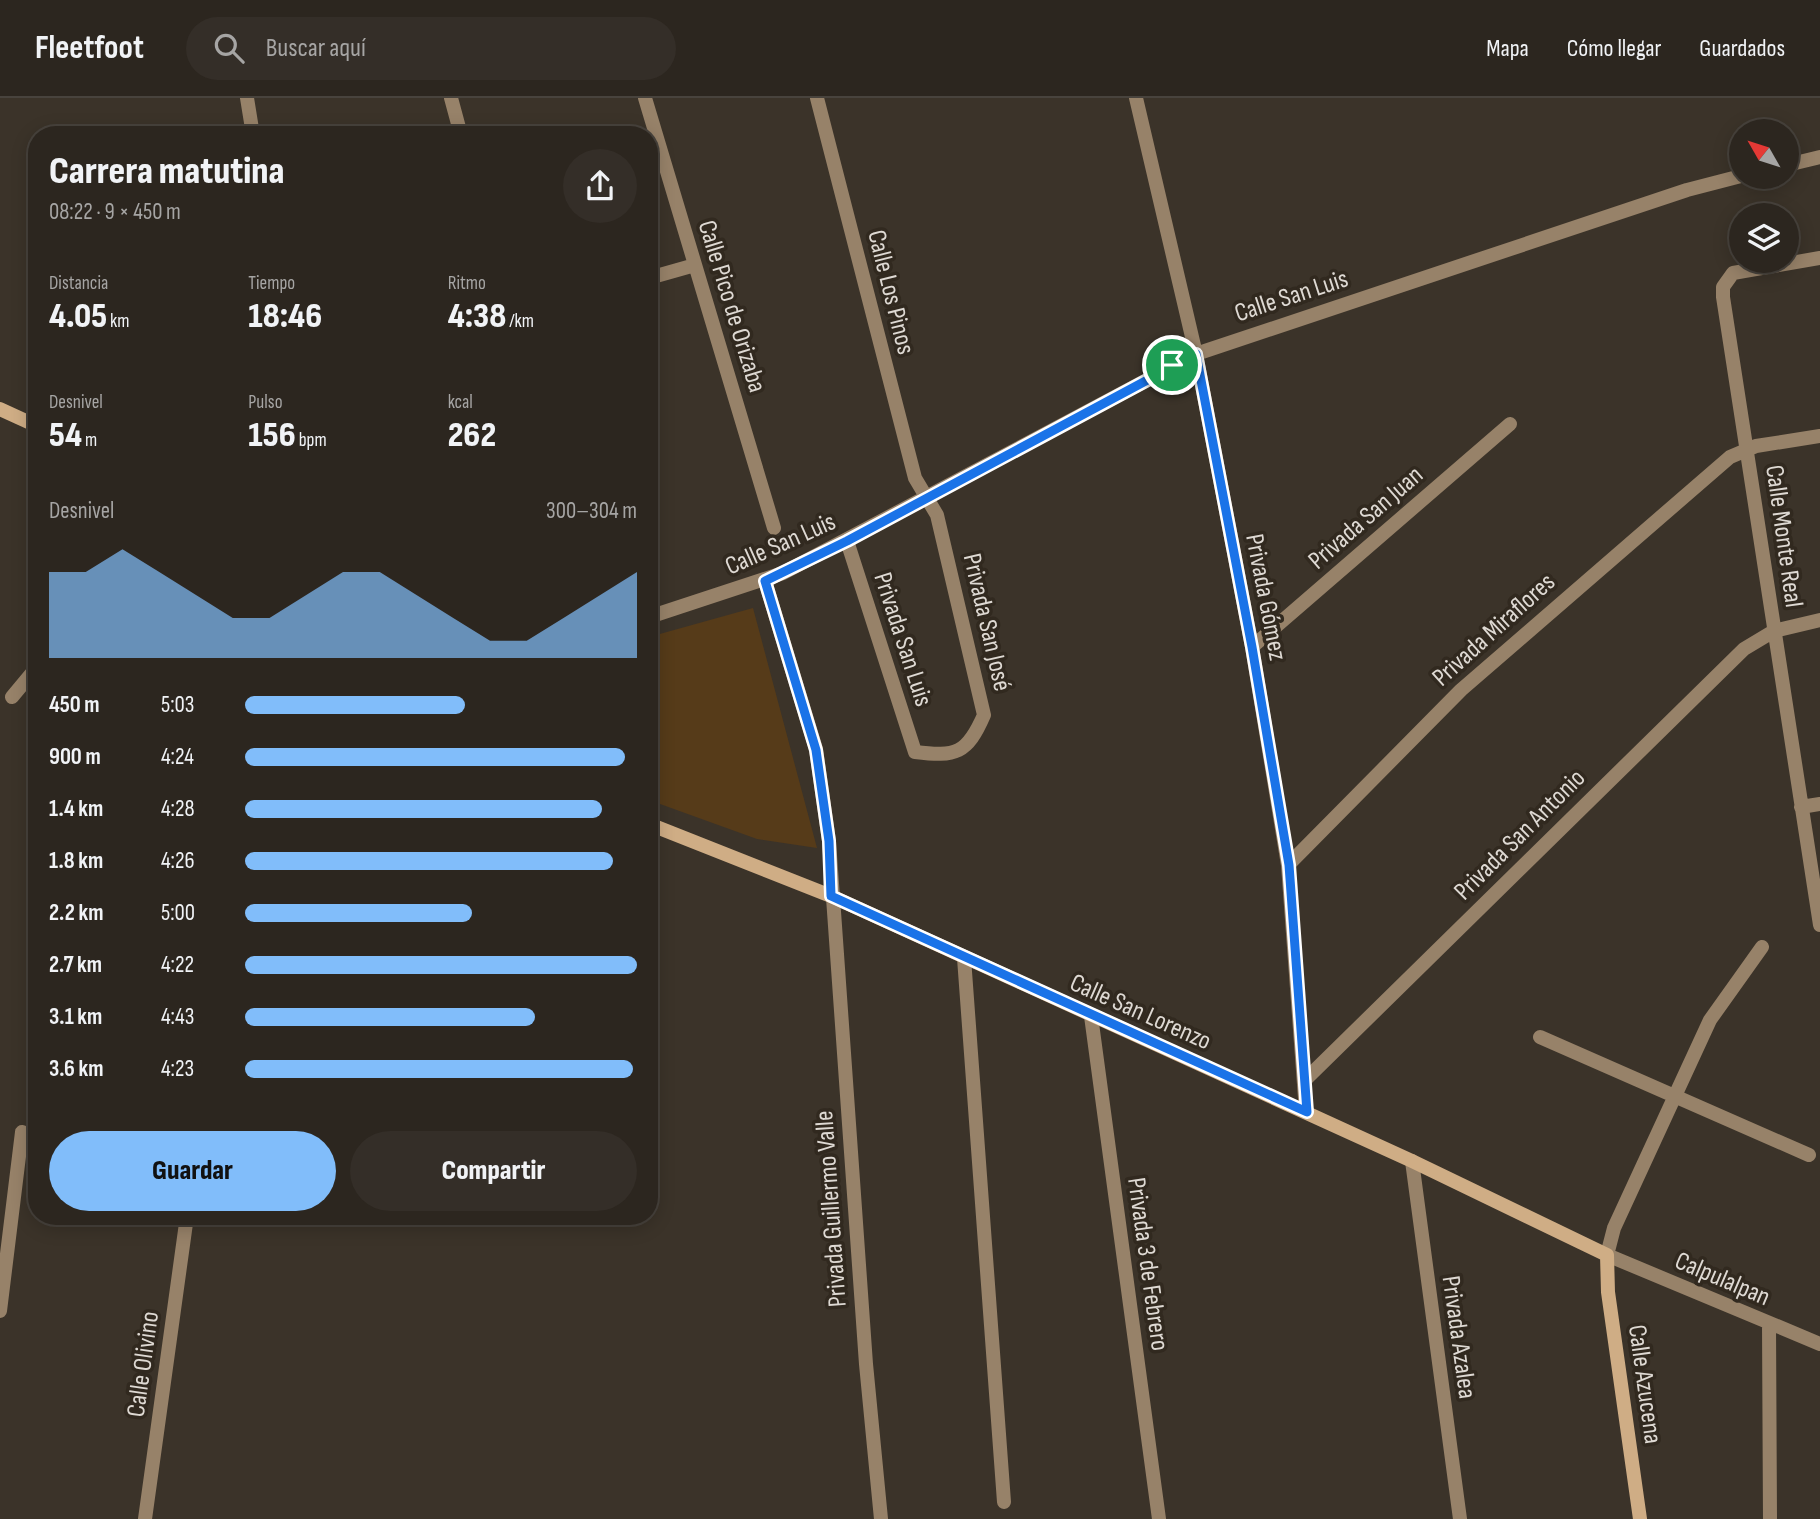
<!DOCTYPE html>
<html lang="es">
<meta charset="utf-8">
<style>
:root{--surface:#2c261f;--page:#342e28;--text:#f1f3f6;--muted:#a6a5a4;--line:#48433d;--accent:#81bdfa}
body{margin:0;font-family:"Sofia Sans Condensed",sans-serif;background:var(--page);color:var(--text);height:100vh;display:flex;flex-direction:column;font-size:26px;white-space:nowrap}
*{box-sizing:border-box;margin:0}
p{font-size:23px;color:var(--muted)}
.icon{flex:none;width:38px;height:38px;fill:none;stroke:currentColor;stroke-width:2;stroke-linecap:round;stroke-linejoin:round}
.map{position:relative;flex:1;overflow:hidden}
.sheet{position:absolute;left:28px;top:28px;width:630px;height:1099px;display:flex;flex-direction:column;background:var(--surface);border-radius:28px;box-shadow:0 4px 18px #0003,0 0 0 2px var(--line)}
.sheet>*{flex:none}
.needle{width:46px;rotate:309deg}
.buttons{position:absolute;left:1729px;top:21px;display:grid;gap:14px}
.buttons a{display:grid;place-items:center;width:70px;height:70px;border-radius:50%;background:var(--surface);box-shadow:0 4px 18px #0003,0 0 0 2px var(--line);font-size:35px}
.pin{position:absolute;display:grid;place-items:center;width:60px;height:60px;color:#fff;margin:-30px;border:4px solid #fff;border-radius:50%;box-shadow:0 2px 7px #0007}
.round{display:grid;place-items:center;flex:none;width:74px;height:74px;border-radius:37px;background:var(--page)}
.head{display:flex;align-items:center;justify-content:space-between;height:119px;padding:0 21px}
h1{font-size:38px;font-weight:800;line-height:52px}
.stats{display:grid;grid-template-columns:repeat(3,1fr);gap:10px;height:119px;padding:7px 21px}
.stats div{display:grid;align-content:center}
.stats b{font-size:35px;font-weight:800}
.stats small{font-size:19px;font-weight:400}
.stats p{font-size:19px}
.chart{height:196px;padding:14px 21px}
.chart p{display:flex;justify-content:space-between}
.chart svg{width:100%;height:126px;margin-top:7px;fill:var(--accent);opacity:.7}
.cta{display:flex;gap:14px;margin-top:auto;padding:14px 21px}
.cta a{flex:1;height:80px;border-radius:42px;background:var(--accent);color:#111;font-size:28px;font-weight:800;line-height:80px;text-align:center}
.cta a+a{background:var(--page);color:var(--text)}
ul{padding:0 21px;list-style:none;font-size:23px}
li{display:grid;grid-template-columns:112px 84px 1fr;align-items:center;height:52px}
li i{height:18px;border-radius:9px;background:var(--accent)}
header{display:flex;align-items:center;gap:42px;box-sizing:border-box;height:98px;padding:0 35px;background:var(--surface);border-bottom:2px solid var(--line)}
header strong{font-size:33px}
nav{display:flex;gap:38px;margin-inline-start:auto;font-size:24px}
.search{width:490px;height:63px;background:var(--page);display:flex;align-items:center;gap:18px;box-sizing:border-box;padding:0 24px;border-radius:38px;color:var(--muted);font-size:26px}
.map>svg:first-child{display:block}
.green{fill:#563b19}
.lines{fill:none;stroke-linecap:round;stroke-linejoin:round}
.street{stroke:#978269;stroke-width:14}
.secondary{stroke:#cfad85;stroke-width:14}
.route-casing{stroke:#fff;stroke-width:14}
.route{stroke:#1a73e8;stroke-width:9}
.labels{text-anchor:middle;stroke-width:7;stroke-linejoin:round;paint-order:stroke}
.street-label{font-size:26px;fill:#ded9d3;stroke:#31291f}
</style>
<header>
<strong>Fleetfoot</strong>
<div class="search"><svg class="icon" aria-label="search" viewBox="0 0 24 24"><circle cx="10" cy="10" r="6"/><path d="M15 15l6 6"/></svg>Buscar aquí</div>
<nav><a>Mapa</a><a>Cómo llegar</a><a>Guardados</a></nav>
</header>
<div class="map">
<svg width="1820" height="1421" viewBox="0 0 1820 1421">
<rect width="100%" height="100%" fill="#3b3329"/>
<!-- green -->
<path class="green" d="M753,510L817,750L757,741L649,702V539Z"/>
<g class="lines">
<!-- street -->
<path class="street" d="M247,0L253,37
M451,0L461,37
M645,0L774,430
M817,0L915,380L937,417L984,617C967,656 956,659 915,654L847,443
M1136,0L1196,256L1252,549L1288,767L1306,1014
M1787,67L1820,59
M1820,160L1733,175L1723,189V199L1820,827
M649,180L695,167
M765,483L816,651L829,743L866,1266L881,1421
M649,519L783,475L1196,256L1687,92L1741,78
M1252,549L1510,326
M12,599L37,569
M1801,709L1820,706
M1288,767L1461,592L1730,359L1756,348L1820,338
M1762,849L1710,922L1614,1130L1607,1157L1820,1246
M964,860L1004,1404
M1091,918L1159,1421
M1540,939L1809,1057
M1305,982L1744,551L1774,533L1820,522
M1412,1063L1460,1421
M0,1213L22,1034
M1769,1227L1770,1421
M145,1421L187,1118"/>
<!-- secondary -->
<path class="secondary" d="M0,311L37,328
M649,726L831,798L1412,1063L1607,1157L1608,1194L1640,1421"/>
</g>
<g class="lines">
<defs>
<path id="route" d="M1196,256L1252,549L1289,767L1307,1014L831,798L829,743L816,652L765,483L847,443Z"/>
</defs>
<!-- route casing -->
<use href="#route" class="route-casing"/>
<!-- route -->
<use href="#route" class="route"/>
</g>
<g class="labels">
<!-- street labels -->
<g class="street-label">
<text transform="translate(892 194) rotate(76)" y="9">Calle Los Pinos</text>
<text transform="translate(1291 197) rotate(-18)" y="9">Calle San Luis</text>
<text transform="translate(733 208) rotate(73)" y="9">Calle Pico de Orizaba</text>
<text transform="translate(1365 419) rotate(-41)" y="9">Privada San Juan</text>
<text transform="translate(1785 438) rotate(82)" y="9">Calle Monte Real</text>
<text transform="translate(780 445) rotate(-24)" y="9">Calle San Luis</text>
<text transform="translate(1267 499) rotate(79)" y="9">Privada Gómez</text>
<text transform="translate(988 524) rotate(77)" y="9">Privada San José</text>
<text transform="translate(1493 531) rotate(-42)" y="9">Privada Miraflores</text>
<text transform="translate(904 541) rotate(72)" y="9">Privada San Luis</text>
<text transform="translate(1519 736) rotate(-45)" y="9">Privada San Antonio</text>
<text transform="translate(1141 913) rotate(24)" y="9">Calle San Lorenzo</text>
<text transform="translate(830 1111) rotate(-94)" y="9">Privada Guillermo Valle</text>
<text transform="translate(1149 1166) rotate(82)" y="9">Privada 3 de Febrero</text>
<text transform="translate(1723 1180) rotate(23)" y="9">Calpulalpan</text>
<text transform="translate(1460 1239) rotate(82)" y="9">Privada Azalea</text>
<text transform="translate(142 1266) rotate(-82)" y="9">Calle Olivino</text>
<text transform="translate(1646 1286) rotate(82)" y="9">Calle Azucena</text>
</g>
</g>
</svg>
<div class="buttons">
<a><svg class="needle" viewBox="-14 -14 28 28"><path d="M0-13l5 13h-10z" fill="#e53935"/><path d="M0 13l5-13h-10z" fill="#a6a5a4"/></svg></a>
<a><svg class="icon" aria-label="layers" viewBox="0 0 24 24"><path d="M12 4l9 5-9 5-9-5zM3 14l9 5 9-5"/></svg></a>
</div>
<div class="pin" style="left:1172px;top:267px;background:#1e9e55"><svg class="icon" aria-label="arrive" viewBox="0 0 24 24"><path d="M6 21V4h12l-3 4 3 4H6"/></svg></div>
<section class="sheet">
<div class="head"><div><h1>Carrera matutina</h1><p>08:22 · 9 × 450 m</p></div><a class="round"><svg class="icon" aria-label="share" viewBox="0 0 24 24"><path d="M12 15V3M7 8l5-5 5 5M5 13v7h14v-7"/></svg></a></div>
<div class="stats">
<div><p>Distancia</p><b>4.05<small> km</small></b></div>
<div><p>Tiempo</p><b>18:46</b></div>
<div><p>Ritmo</p><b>4:38<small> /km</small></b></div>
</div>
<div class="stats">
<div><p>Desnivel</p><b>54<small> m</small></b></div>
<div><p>Pulso</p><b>156<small> bpm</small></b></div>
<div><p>kcal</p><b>262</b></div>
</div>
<div class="chart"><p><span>Desnivel</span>300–304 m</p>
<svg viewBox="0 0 160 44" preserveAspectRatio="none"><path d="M0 44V14L10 14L20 6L30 14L40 22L50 30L60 30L70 22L80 14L90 14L100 22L110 30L120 38L130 38L140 30L150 22L160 14V44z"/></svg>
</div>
<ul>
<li><b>450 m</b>5:03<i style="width:56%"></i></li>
<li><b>900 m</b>4:24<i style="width:97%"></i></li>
<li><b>1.4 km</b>4:28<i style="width:91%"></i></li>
<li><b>1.8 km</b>4:26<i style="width:94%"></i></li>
<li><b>2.2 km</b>5:00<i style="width:58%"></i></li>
<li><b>2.7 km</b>4:22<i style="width:100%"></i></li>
<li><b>3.1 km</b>4:43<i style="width:74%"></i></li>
<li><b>3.6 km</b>4:23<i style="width:99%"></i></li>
</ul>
<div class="cta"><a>Guardar</a><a>Compartir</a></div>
</section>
</div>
